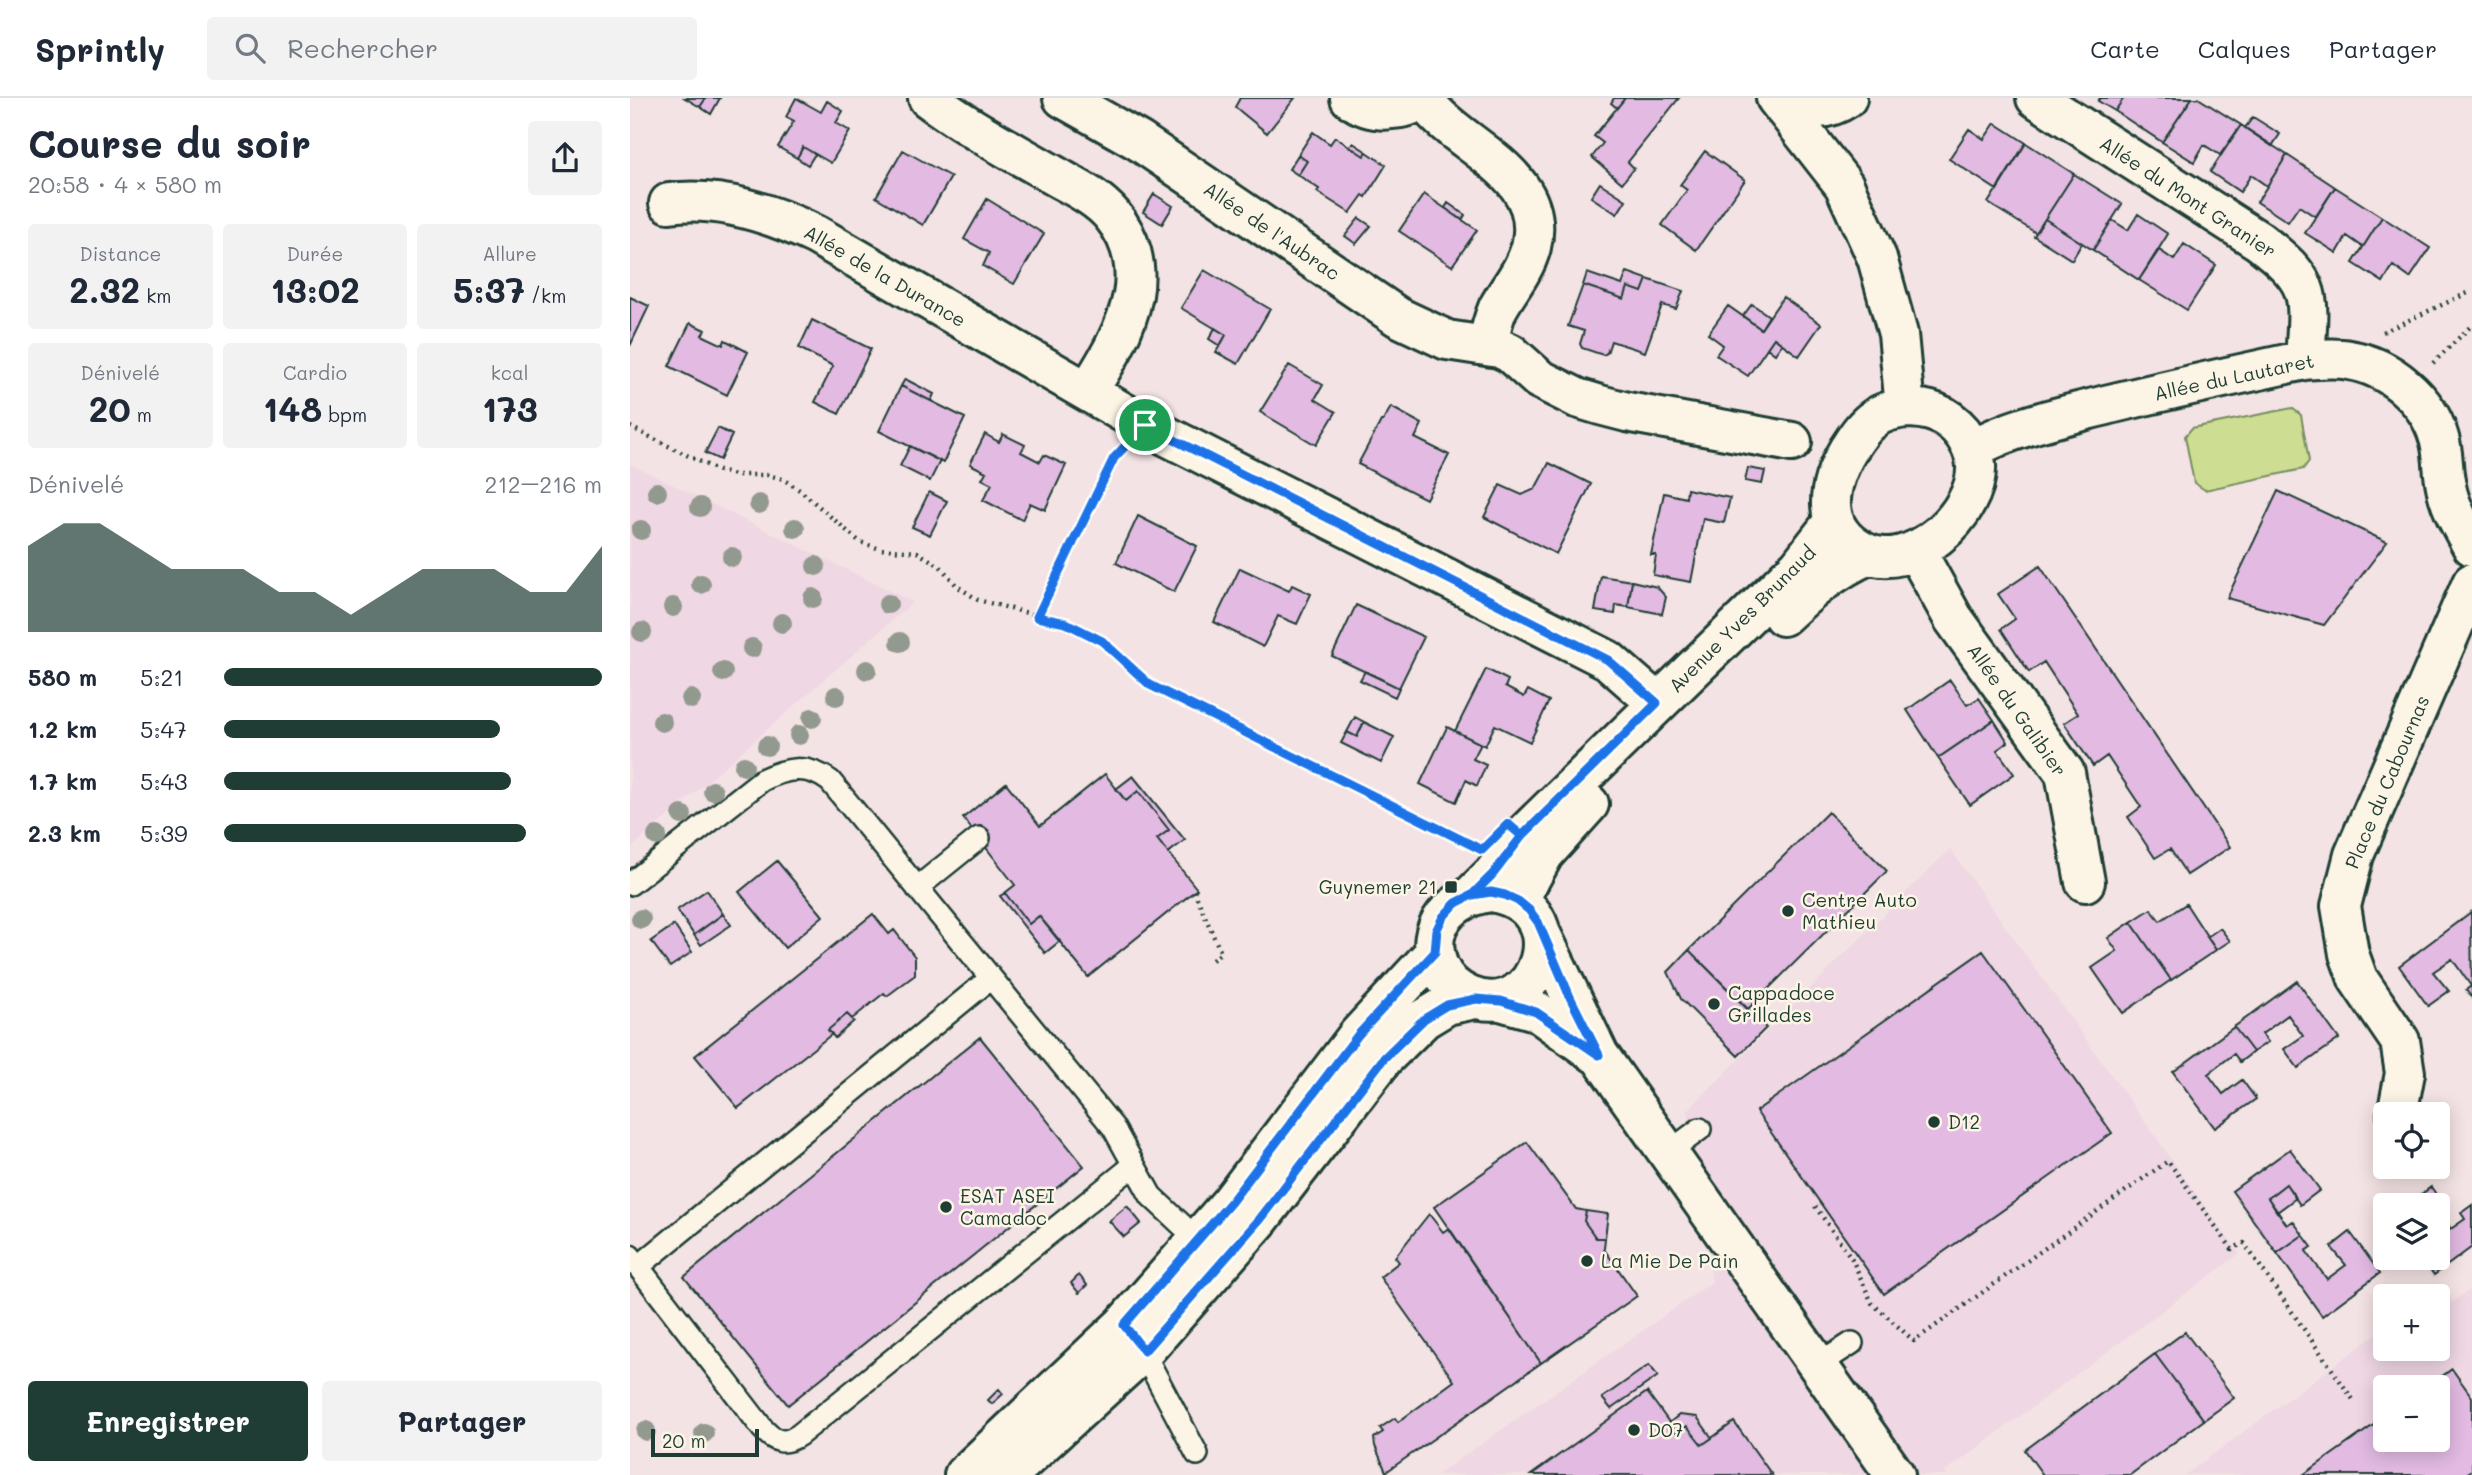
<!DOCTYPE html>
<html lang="fr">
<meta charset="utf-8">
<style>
:root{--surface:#fff;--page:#f2f2f3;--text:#1f2937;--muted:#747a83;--line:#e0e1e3;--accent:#1f3d34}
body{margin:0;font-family:Mali,sans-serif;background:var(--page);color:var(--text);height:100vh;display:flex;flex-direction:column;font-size:26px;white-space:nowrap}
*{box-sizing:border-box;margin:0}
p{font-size:23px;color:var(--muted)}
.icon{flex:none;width:38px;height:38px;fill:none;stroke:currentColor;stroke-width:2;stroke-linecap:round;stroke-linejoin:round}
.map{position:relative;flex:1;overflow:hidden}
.panel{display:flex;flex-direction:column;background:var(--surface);width:630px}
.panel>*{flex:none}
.tools{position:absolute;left:1743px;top:1004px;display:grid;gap:14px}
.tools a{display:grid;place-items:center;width:77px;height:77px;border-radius:7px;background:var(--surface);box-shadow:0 4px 18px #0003;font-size:35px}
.scale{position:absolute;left:21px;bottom:18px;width:108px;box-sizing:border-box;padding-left:7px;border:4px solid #1f3d34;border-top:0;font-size:19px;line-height:24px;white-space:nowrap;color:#1f3d34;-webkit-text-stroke:5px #fcf5e5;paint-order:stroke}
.pin{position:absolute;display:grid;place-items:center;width:60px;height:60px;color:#fff;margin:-30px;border:4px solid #fff;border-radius:50%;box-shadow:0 2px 7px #0007}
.round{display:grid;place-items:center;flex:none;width:74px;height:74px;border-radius:7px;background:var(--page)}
.head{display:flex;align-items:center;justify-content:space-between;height:119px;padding:0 28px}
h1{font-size:38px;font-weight:700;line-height:52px}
.figures{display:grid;grid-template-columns:repeat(3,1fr);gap:10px;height:119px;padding:7px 28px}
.figures div{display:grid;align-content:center;border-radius:7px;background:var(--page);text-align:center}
.figures b{font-size:35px;font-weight:700}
.figures small{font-size:19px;font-weight:400}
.figures p{font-size:19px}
.chart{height:196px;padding:14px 28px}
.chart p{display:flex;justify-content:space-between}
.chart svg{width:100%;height:126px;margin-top:7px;fill:var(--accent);opacity:.7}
.cta{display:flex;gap:14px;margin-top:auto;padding:14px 28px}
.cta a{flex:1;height:80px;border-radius:7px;background:var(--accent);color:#fff;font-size:28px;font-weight:700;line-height:80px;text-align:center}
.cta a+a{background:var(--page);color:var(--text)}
ul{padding:0 28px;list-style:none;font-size:23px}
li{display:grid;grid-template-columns:112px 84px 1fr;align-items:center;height:52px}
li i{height:18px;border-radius:9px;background:var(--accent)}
header{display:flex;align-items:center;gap:42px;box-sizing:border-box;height:98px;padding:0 35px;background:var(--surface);border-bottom:2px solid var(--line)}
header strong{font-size:33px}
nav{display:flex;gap:38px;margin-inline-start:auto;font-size:24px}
.search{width:490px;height:63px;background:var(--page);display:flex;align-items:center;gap:18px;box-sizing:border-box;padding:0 24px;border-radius:7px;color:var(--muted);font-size:26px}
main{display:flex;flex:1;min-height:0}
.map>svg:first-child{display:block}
.built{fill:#efd7e3;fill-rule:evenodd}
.green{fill:#cddd91;stroke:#768d62;stroke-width:2}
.building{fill:#e2bae2;stroke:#1f3d34;stroke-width:2}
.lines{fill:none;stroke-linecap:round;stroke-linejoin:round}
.service-casing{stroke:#1f3d34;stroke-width:26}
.minor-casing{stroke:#1f3d34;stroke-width:44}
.path{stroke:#1f3d34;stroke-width:4.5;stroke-dasharray:2 5;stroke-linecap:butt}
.service{stroke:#fcf5e5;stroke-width:21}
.minor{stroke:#fcf5e5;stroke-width:38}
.tree{fill:#92998e}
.route-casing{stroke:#fff;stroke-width:14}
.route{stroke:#1a73e8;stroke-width:9}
.poi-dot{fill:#1f3d34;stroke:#fcf5e5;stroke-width:2.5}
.labels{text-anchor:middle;stroke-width:5;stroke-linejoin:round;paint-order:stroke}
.street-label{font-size:19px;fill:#1f3d34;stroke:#fcf5e5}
.poi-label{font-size:19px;fill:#1f3d34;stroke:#fcf5e5;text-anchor:start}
</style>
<header>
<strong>Sprintly</strong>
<div class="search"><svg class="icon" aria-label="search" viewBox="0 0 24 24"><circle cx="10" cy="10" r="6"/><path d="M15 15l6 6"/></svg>Rechercher</div>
<nav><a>Carte</a><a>Calques</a><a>Partager</a></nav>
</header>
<main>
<section class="panel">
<div class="head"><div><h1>Course du soir</h1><p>20:58 · 4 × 580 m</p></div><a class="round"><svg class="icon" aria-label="share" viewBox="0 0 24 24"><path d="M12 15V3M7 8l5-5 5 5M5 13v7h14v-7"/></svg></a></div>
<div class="figures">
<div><p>Distance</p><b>2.32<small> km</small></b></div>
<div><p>Durée</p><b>13:02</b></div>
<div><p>Allure</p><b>5:37<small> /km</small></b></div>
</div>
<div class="figures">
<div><p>Dénivelé</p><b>20<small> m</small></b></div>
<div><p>Cardio</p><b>148<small> bpm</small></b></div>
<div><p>kcal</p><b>173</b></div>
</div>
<div class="chart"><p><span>Dénivelé</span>212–216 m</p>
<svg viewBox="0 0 160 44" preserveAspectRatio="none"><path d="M0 44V14L10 6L20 6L30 14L40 22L50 22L60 22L70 30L80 30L90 38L100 30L110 22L120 22L130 22L140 30L150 30L160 14V44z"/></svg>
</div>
<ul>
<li><b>580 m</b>5:21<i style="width:100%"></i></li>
<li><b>1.2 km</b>5:47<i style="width:73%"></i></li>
<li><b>1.7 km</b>5:43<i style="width:76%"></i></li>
<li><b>2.3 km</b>5:39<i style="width:80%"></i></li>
</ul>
<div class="cta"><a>Enregistrer</a><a>Partager</a></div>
</section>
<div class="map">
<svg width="1842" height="1377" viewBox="0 0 1842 1377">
<rect width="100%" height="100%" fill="#f4e3e4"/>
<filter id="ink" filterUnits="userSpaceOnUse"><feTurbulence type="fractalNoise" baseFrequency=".0143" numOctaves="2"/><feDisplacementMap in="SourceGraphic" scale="14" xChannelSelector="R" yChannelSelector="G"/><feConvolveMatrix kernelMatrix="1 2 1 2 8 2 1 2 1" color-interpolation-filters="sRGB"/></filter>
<g filter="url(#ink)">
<!-- built -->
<path class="built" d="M0,366L283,504L0,751Z
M1320,751L1609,1156L1315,1374L1317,1377H807L1082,1184L1058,1012Z
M1811,1189L1823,1204L1842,1190V1377H1555L1755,1230V1251H1808V1199H1798ZM1755,1290H1808V1342H1755Z"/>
<!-- green -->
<path class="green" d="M1662,310L1671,317L1679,363L1673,371L1575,392L1564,385L1555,338L1562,330Z"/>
<!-- building -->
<path class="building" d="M55,0H76L70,9Z
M76,0H90L81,16L70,9Z
M166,0L191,14L197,3L213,13L206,25L220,33L201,65L173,49L167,60L148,49L164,23L156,19Z
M610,0H665L637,35L605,9Z
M984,0H995L987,10L981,5Z
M995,0H1049L998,64L1004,70L992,85L962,59L973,45L964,38Z
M1470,0H1494L1485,13L1468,3Z
M1494,0H1562L1532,44L1485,13Z
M1562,0H1568L1611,27L1590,57L1574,47L1564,64L1532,44Z
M1623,19L1650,36L1642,48L1615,30Z
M1365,25L1396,45L1367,92L1319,61L1339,31L1354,41Z
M1611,27L1657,57L1637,88L1621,77L1610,94L1580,74Z
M683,34L700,46L705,39L734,58L737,54L756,67L736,99L733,97L720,115L687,94L689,91L668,77L677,63L668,57Z
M723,45L737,54L734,58L720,49Z
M1396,45L1444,76L1406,135L1358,105Z
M173,49L185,56L178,67L167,60Z
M273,52L321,79L293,127L246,99Z
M1075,53L1115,82L1066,152L1032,127L1057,92L1050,87Z
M668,57L677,63L668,77L659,71Z
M1657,57L1705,89L1686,119L1669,108L1658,124L1627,104Z
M1444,76L1492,106L1463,152L1415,121Z
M970,85L996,102L987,116L961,99Z
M1705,89L1752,119L1733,149L1717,138L1707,155L1675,135Z
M524,96L543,108L532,126L513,114Z
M794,96L847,132L822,168L769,133Z
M357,101L414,136L384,186L353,168L359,155L334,141Z
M818,105L835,117L832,122L815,110Z
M1508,116L1538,136L1509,182L1463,152L1482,122L1498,132Z
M1752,119L1800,150L1780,180L1763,168L1753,184L1723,165Z
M729,120L741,128L726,146L715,138Z
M1415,121L1452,145L1442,162L1404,138Z
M1554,146L1586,167L1557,212L1509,182L1529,152L1544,162Z
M574,172L640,211L608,266L586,254L596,237L551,210Z
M997,174L1017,181L1012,194L998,189L994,201L953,187L957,175L992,187Z
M1017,181L1053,193L1046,211L1032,207L1015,254L981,243L977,255L973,257L952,250L950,246L954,233L938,228L953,187L994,201L998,189L1012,194Z
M0,199L19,208L0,248Z
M1153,199L1191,226L1169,258L1144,240L1118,278L1086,257L1093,247L1078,236L1098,208L1131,231Z
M1122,206L1139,218L1131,231L1113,218Z
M182,222L241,251L209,316L185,304L203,268L169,250Z
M60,225L75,232L72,237L93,247L95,242L118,254L97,297L39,268Z
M585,230L596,237L590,248L579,241Z
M1144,240L1152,246L1145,256L1137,250Z
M659,267L693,287L685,301L706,314L686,347L630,314Z
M275,281L304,296L301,303L271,288Z
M271,288L335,320L313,365L249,333Z
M761,309L792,326L785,340L819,357L796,401L728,366L751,323H753Z
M88,330L102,337L90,362L75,355Z
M355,336L369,344L373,336L395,347L391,354L410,364L414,357L436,367L415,412L400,405L392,422L353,402L362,386L352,381L356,374L340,366Z
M280,348L310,363L300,383L270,368Z
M919,365L961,386L926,456L854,419L870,387L892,397L905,391Z
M1118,370L1135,373L1132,386L1115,383Z
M1057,391L1100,400L1094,425L1073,421L1061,484L1023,477L1026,457H1021L1034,395L1056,400Z
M1648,393L1757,444L1694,527L1597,500Z
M299,394L317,403L300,437L282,429Z
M508,418L567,448L544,494L486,465Z
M1410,468L1600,749L1557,777L1540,751L1525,760L1498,719L1511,709L1477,658L1463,668L1434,625L1448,616L1414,564L1399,574L1371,531L1385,521L1368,496Z
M610,470L659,493L662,487L681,496L667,526L648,518L633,549L584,524Z
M971,478L1002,483L998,509L986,507L985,516L965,513Z
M1002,483L1027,489L1036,499L1032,516L998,509Z
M726,507L794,539L769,590L702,558Z
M856,571L878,582L875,589L894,599L898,592L919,603L900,644L865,627L855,648L825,633Z
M735,573L769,590L765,599L730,582Z
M1320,582L1337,607L1349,600L1364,622L1308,660L1277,612Z
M725,619L734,624L727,639L717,634Z
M1364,622L1378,644L1367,652L1384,676L1340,707L1308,660Z
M734,624L764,639L751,665L711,645L717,634L727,639Z
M817,629L851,646L843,661L856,667L847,688L836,682L826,704L790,686Z
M475,676L496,703L508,693L539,732L527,741L567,791L458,879L409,818L399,826L375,795L385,787L333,720L376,685L410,728Z
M503,678L555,742L538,755L527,741L539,732L508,693L496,703L486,691Z
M1198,714L1257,773L1118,911L1059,852Z
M147,763L193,818L155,850L109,794Z
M77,792L93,816L64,837L47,812Z
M375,795L399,826L409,818L430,843L415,855L370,798Z
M1556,806L1586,852L1541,882L1501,824L1521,811L1530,823Z
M1841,814L1842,900L1836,892L1841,888L1822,861L1803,874L1819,893L1798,908L1769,868Z
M93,816L101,827L71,847L64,837Z
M243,816L259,836L264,832L285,859V877L257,898L254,895L222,921L217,916L198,932L202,936L108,1010L65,958Z
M1501,824L1541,882L1493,915L1462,870L1487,853L1478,840Z
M44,827L62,854L40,869L21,843Z
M1590,830L1600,843L1586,852L1577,839Z
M1059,852L1136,930L1108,958L1051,901L1038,874Z
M1353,853L1482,1035L1254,1196L1126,1013Z
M1667,883L1709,941L1668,970L1654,951L1673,938L1658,917L1632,936L1638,944L1623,954L1604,929Z
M217,916L224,923L205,940L198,932Z
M1604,929L1623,954L1610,964L1604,956L1578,976L1593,996L1612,982L1626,1001L1585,1030L1543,974Z
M350,939L454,1068L158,1307L54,1179Z
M897,1044L946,1111L956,1113L954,1123L966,1140H975L974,1151L1007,1198L911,1265L804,1109Z
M1660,1051L1690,1092L1670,1107L1656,1086L1638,1100L1657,1127L1663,1123L1673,1137L1647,1155L1602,1093Z
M1656,1086L1666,1100L1647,1114L1638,1100Z
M1801,1089L1814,1107L1808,1111V1108H1776Z
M1842,1107V1149L1804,1177L1792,1160H1808V1140L1835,1121L1831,1115Z
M497,1108L511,1125L494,1139L479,1123Z
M956,1113L978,1116L975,1140H966L954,1123Z
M1808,1113L1821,1131L1808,1140Z
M799,1116L813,1134L819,1130L911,1265L756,1374L745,1348L744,1340L753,1334L750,1330L765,1320L768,1324L824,1283L750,1179L769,1164L765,1159Z
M1720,1134L1750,1175L1692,1218L1647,1155L1673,1137L1682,1149L1676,1153L1697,1181L1716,1167L1701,1149Z
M449,1177L457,1187L449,1195L441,1185Z
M1555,1234L1604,1300L1574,1322L1525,1256Z
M1525,1256L1574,1322L1500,1377H1413L1395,1352Z
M1019,1267L1028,1278L981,1311L972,1300Z
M1822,1271L1842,1299V1372L1835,1377H1673L1755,1319V1342H1808V1290H1796Z
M369,1291L373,1296L362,1306L358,1302Z
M1017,1294L1047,1335L1057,1328L1072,1347L1104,1324L1142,1377H901Z
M1049,1317L1067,1319L1082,1340L1072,1347L1057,1328L1047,1335L1039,1325Z"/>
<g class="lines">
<defs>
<path id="service" d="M0,786L132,682C156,670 177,666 200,683L483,1029L521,1098L568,1142
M287,790L349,740
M1038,1055L1070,1031
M0,1158L133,1331C145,1344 154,1347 169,1337L504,1067
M8,1169L361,880
M510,1248L567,1356
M1188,1267L1222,1245"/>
<path id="minor" d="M298,0C336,29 379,51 420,75C442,88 466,98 482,117C501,140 508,168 503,197C496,232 477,263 458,293
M433,0L509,43L768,219L817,242L869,250L880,255L909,281L947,300L970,307L997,314L1162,344
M720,0C742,17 773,14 796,0
M1146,0L1214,87L1247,160L1268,236L1275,310
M1406,0L1629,143C1685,186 1679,196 1675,262
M794,2C829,51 919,74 901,149C895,172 879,190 868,210C863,222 860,234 858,246
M1153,7C1177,12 1196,14 1217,0
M39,105C89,98 140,115 186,137L515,327L978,562L1027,605
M1275,310C1298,310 1316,315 1332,334C1339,343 1345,356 1346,367C1349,416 1279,479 1232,453C1189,430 1197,388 1218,352C1226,340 1233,328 1245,320C1254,313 1264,312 1275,310Z
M1342,351C1384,328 1434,318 1480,306C1545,290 1610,276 1675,262C1690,261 1704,259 1719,262C1759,268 1798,301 1809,340C1814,355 1812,372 1816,388C1820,410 1832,429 1842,448
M1286,453L1323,520L1435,675L1455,784
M1153,518C1181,492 1203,473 1238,457
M861,794C950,808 909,928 839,898C825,892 815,883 809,869C792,828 823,799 861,794Z
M842,797L863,776L892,738L1169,468L1204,423
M888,803L914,756L959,706
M912,838L969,957L1265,1377
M871,903L906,913L966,956
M1767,1017L1775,975L1770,943L1728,881L1719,856L1711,808L1724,757L1842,485
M334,1377L493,1227L601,1104L728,937L805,854
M378,1377L514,1253L629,1122L754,960L794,921L817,907L846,901"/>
</defs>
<!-- service casing -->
<use href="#service" class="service-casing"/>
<!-- minor casing -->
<use href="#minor" class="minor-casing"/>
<!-- path -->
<path class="path" d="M1753,234L1842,193
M1803,265L1842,227
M0,329L89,373L105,377H138L153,381L171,393L230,444L250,451L287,454L310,468L327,488L348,502L436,525L473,543L520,587L841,747
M407,519L484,360L488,355
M564,793L591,855L581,863
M1191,1105L1185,1108L1222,1161L1242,1205L1284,1243L1538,1063L1602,1151L1614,1145L1724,1303"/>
<!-- service -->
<use href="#service" class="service"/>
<!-- minor -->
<use href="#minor" class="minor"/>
</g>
<!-- trees -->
<g class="tree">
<circle cx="27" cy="394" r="10"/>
<circle cx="129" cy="406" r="10"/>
<circle cx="70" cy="409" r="10"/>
<circle cx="165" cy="430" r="10"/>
<circle cx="11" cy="432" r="10"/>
<circle cx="102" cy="459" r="10"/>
<circle cx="186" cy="468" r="10"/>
<circle cx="71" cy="486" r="10"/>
<circle cx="183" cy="500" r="10"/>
<circle cx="258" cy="506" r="10"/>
<circle cx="43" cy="509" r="10"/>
<circle cx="152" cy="525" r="10"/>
<circle cx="12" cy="534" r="10"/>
<circle cx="270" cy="544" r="10"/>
<circle cx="122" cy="550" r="10"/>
<circle cx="237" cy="572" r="10"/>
<circle cx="93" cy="574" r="10"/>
<circle cx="206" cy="598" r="10"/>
<circle cx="61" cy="601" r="10"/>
<circle cx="182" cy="620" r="10"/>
<circle cx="32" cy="624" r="10"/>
<circle cx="169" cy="637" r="10"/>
<circle cx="137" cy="648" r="10"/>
<circle cx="114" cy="668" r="10"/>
<circle cx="83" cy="693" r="10"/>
<circle cx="52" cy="717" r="10"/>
<circle cx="27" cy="738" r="10"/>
<circle cx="11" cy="821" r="10"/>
<circle cx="16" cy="1333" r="10"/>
<circle cx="74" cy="1335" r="10"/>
</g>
</g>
<g class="lines" filter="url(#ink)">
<defs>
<path id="route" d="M515,327L978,562L1027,605L892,738L863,776L842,797L826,805L813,819L807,831L805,854L728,937L601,1104L494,1227L514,1253L629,1122L754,960L794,921L817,907L846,901L871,903L906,914L969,957L940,899L908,824L899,812L888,803L875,797L861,794L842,797L863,776L892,738L878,726L852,752L520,587L472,543L436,525L407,519L484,360L515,327"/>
</defs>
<!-- route casing -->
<use href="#route" class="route-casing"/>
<!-- route -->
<use href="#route" class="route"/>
</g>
<!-- markers -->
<g class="poi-dot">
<rect x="814" y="782" width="14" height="14" rx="3.5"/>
<circle cx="1158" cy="813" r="7"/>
<circle cx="1084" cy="906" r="7"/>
<circle cx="1304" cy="1024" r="7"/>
<circle cx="316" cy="1109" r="7"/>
<circle cx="957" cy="1163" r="7"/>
<circle cx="1004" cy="1332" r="7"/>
</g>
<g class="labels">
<!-- street labels -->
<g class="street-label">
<text transform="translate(1558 99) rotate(33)" y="7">Allée du Mont Granier</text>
<text transform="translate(642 133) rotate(34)" y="7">Allée de l'Aubrac</text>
<text transform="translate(255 178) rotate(30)" y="7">Allée de la Durance</text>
<text transform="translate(1604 279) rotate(-12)" y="7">Allée du Lautaret</text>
<text transform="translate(1112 521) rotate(-45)" y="7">Avenue Yves Brunaud</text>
<text transform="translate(1387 612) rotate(55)" y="7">Allée du Galibier</text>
<text transform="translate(1757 684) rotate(-67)" y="7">Place du Cabournas</text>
</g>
<!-- poi labels -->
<g class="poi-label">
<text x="807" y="796" text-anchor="end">Guynemer 21</text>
<text x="1172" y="809">Centre Auto<tspan x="1172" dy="22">Mathieu</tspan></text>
<text x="1098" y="902">Cappadoce<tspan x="1098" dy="22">Grillades</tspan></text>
<text x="1318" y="1031">D12</text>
<text x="330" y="1105">ESAT ASEI<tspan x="330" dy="22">Camadoc</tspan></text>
<text x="971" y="1170">La Mie De Pain</text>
<text x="1018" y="1339">D07</text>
</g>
</g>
</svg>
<div class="tools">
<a><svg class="icon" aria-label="locate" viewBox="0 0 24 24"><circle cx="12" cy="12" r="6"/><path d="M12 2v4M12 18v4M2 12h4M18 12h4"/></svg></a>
<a><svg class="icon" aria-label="layers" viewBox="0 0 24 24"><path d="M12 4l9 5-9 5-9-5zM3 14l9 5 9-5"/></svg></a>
<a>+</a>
<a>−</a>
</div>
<div class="scale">20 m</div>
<div class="pin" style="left:515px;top:327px;background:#1e9e55"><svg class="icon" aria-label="arrive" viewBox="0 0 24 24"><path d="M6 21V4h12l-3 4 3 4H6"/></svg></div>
</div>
</main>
